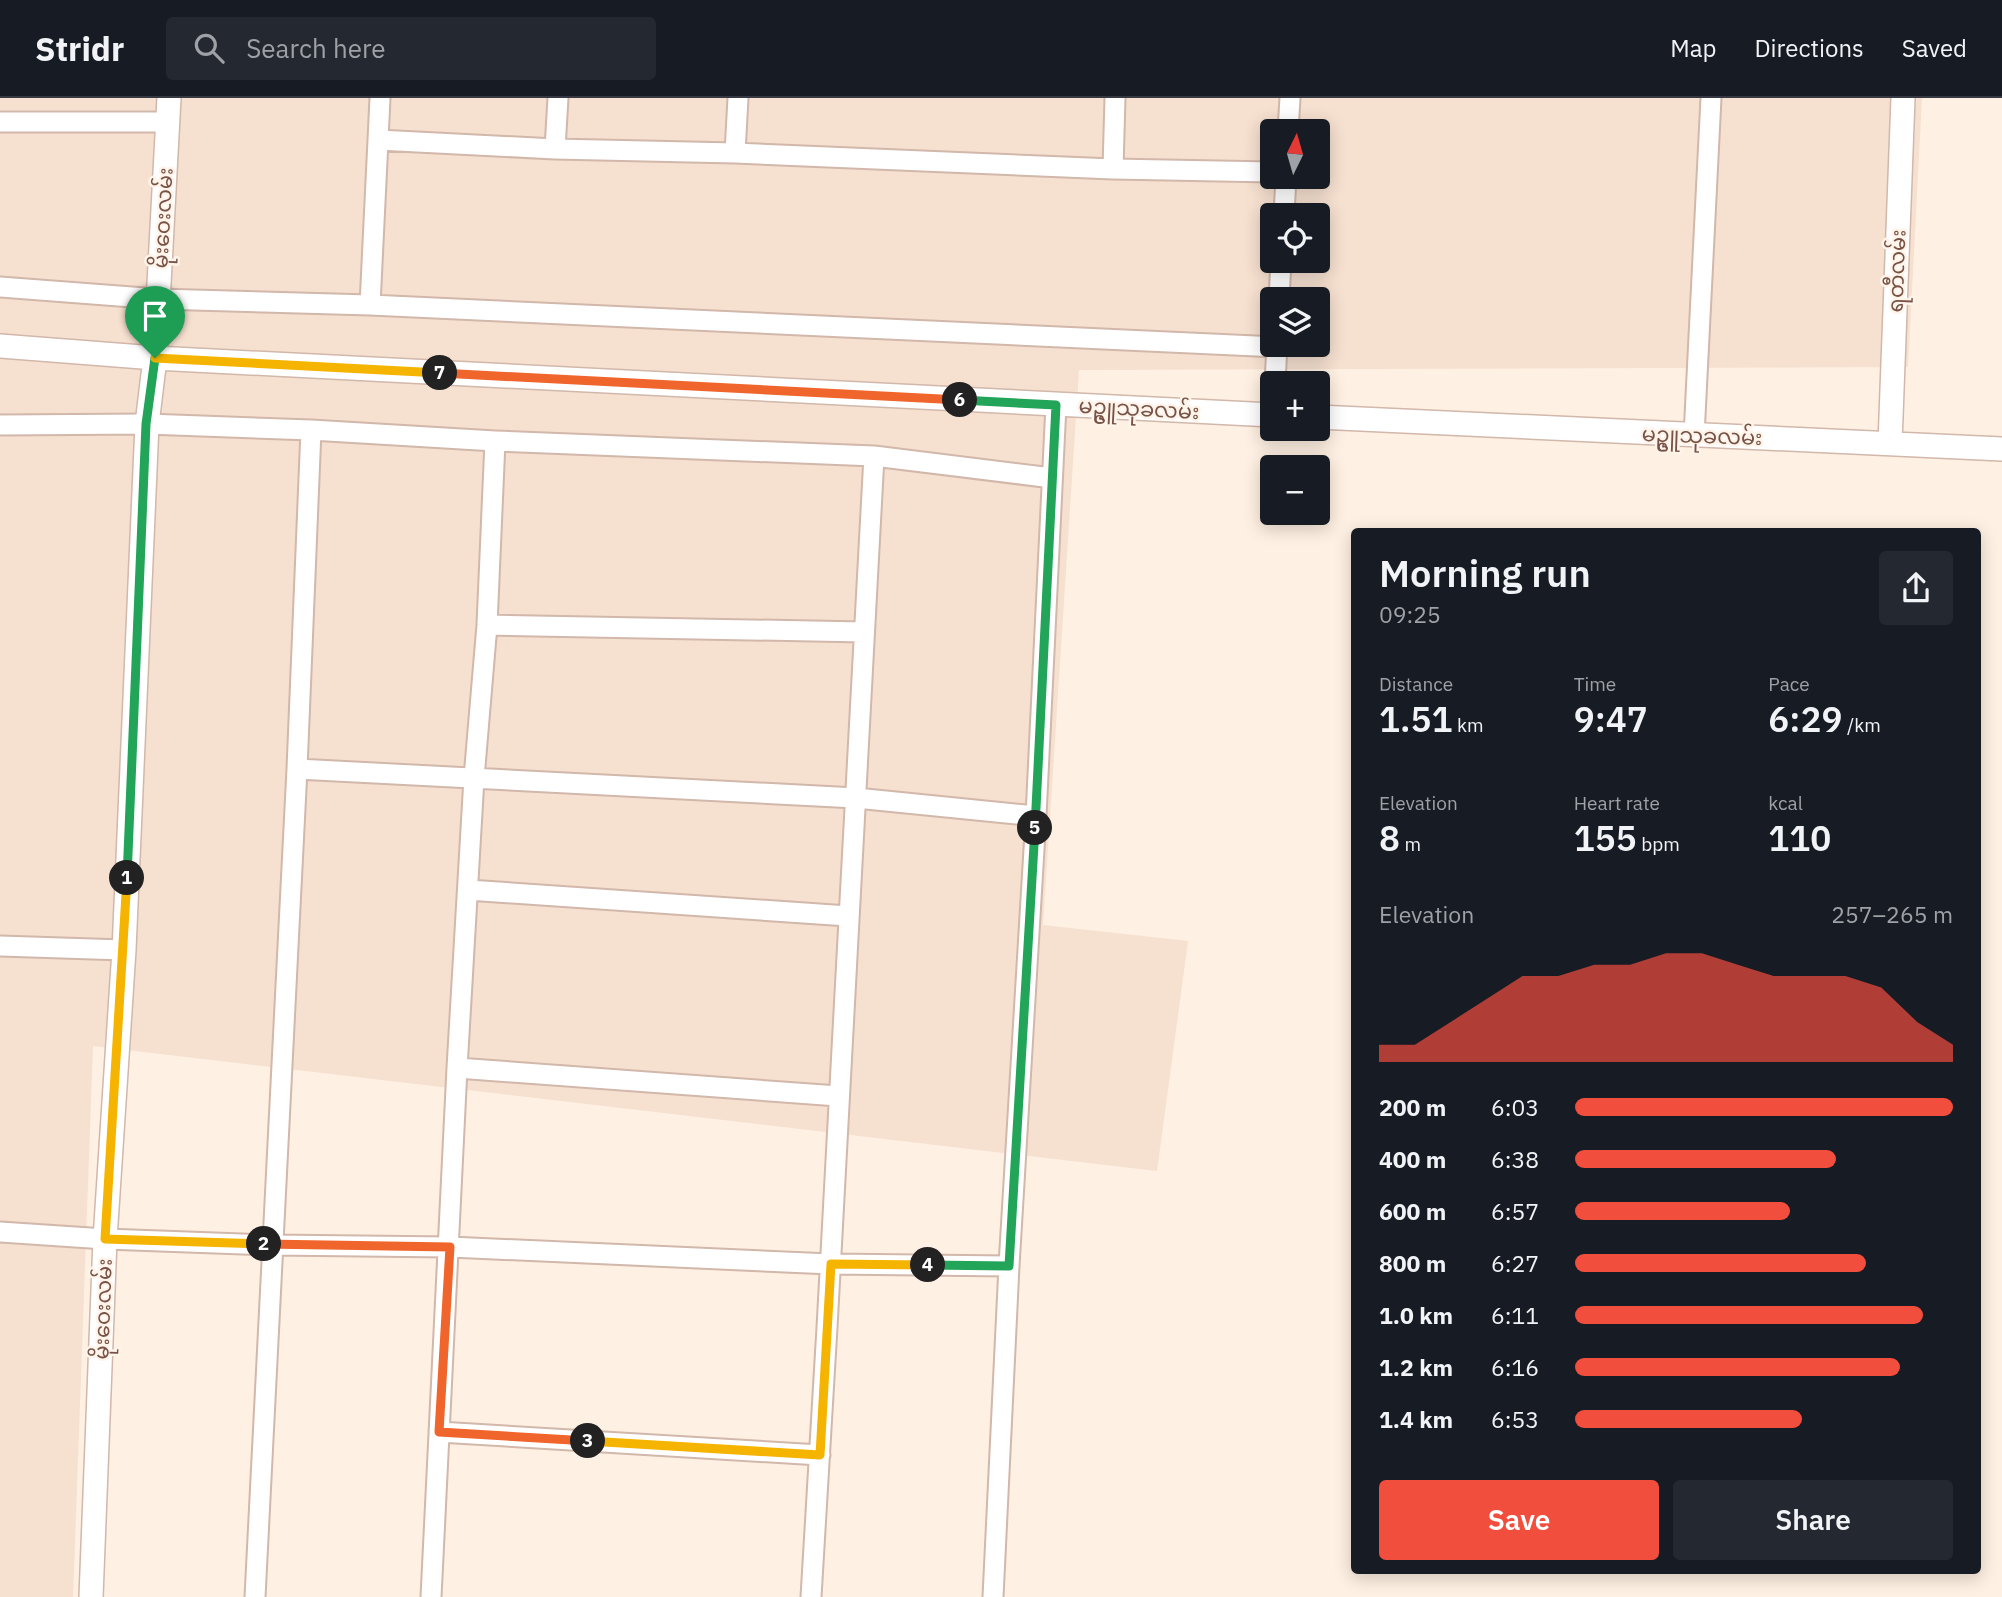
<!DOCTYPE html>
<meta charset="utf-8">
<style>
:root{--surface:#171b24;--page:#242831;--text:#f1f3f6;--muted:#9ea1a6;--line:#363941;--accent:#f14e3e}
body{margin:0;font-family:"IBM Plex Sans","Noto Sans Myanmar",sans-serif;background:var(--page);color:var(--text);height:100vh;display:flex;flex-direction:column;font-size:26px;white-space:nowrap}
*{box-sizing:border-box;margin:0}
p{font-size:23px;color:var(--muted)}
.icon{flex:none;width:38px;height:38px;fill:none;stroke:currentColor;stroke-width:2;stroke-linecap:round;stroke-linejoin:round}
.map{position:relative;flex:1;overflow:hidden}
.sheet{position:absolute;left:1351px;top:430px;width:630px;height:1046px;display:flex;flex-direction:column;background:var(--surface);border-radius:7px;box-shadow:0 4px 18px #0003}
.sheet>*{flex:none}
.needle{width:46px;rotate:5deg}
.tools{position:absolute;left:1260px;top:21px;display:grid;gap:14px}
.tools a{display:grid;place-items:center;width:70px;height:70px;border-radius:7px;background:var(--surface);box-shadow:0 4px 18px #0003;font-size:35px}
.pin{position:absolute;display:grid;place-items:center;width:60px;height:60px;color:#fff;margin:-72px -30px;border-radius:50% 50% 50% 0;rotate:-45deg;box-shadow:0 0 7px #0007}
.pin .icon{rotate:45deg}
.km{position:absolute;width:35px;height:35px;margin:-18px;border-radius:50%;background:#222;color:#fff;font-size:19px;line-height:35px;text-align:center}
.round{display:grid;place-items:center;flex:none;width:74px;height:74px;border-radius:7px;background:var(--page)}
.summary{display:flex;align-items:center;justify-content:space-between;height:119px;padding:0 28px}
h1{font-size:38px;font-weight:600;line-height:52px}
.figures{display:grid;grid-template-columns:repeat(3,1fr);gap:10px;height:119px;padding:7px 28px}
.figures div{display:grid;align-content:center}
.figures b{font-size:35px;font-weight:600}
.figures small{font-size:19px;font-weight:400}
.figures p{font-size:19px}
.chart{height:196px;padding:14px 28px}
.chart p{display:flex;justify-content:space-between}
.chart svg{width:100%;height:126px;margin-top:7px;fill:var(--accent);opacity:.7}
.primary-button{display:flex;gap:14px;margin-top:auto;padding:14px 28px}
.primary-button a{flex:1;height:80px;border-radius:7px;background:var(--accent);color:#fff;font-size:28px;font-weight:600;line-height:80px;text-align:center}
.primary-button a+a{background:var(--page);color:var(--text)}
ul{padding:0 28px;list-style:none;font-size:23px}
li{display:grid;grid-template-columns:112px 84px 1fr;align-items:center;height:52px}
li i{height:18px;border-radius:9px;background:var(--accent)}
header{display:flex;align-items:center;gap:42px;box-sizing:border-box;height:98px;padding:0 35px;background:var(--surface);border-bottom:2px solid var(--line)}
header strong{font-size:33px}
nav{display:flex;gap:38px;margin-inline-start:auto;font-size:24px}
.search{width:490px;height:63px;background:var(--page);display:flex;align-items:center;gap:18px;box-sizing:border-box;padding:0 24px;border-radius:7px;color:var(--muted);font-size:26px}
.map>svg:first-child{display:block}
.residential{fill:#f6e0d0;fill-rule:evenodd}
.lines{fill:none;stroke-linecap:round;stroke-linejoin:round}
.minor-casing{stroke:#d2b7ab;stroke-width:23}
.tertiary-casing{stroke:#d2b7ab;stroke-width:26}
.minor{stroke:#fff;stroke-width:19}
.tertiary{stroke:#fff;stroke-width:23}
.split-1-casing{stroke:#fff;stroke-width:14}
.split-2-casing{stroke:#fff;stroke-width:14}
.split-3-casing{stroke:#fff;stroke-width:14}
.split-4-casing{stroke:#fff;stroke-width:14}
.split-5-casing{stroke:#fff;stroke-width:14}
.split-6-casing{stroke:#fff;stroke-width:14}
.split-7-casing{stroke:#fff;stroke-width:14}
.split-8-casing{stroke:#fff;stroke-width:14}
.split-1{stroke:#22a559;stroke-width:9}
.split-2{stroke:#f5b400;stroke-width:9}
.split-3{stroke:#f0652b;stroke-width:9}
.split-4{stroke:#f5b400;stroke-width:9}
.split-5{stroke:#22a559;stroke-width:9}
.split-6{stroke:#22a559;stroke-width:9}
.split-7{stroke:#f0652b;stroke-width:9}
.split-8{stroke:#f5b400;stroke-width:9}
.labels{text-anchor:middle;stroke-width:5;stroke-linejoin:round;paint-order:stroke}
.street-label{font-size:21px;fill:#785247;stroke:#fff4ea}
</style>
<header>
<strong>Stridr</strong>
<div class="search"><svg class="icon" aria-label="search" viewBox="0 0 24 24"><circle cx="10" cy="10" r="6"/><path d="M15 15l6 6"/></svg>Search here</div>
<nav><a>Map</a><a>Directions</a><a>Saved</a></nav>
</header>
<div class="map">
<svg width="2002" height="1499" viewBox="0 0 2002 1499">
<rect width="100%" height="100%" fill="#fef0e2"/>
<!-- residential -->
<path class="residential" d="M0,0H1922L1908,269L1079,272L1043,827L1188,843L1157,1073L93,948L73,1499H0ZM1272,33H1318V79H1272ZM1272,117H1318V163H1272ZM1272,201H1318V247H1272Z"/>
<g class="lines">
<defs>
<path id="minor" d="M0,24H168
M1288,33L1290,0
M378,42L380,0
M555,51L558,0
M735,55L738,0
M1113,71L1115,0
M1284,117L1286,79
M0,189L158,201L370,207L1277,249
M1279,201L1281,163
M370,207L378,42L555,51L735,55L1113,71L1272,74
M1275,285L1277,247
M0,327L147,326L311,332L495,343L874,358L1052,380
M1694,338L1711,0
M487,527L864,534
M297,671L856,700L1036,718
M468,792L848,818
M0,848L124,852
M457,970L838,998
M0,1134L105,1141L273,1147L450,1149L831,1166L1009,1168
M439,1334L820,1357
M255,1499L297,671L311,332
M431,1499L457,970L474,680L487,527L495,343
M811,1499C835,1119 852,739 874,358
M993,1499L1009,1168L1036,718L1056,307"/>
<path id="tertiary" d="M0,248L155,260L1272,317
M1318,319L2002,351
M1890,345L1903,0
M91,1499L105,1141L124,852L147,326L155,260L169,0"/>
</defs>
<!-- minor casing -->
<use href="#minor" class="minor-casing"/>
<!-- tertiary casing -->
<use href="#tertiary" class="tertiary-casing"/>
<!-- minor -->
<use href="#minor" class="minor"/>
<!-- tertiary -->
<use href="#tertiary" class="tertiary"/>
</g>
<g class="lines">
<defs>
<path id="split-1" d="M127,780L146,326L155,260"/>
<path id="split-2" d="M127,780L105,1141L264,1146"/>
<path id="split-3" d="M264,1146L450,1149L439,1334L588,1343"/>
<path id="split-4" d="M588,1343L820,1357L831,1166L928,1167"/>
<path id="split-5" d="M928,1167L1009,1168L1035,730"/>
<path id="split-6" d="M960,302L1056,307L1035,730"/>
<path id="split-7" d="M440,275L960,302"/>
<path id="split-8" d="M155,260L440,275"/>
</defs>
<!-- split-1 casing -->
<use href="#split-1" class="split-1-casing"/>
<!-- split-2 casing -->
<use href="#split-2" class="split-2-casing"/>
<!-- split-3 casing -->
<use href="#split-3" class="split-3-casing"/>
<!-- split-4 casing -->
<use href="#split-4" class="split-4-casing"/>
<!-- split-5 casing -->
<use href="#split-5" class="split-5-casing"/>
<!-- split-6 casing -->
<use href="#split-6" class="split-6-casing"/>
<!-- split-7 casing -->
<use href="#split-7" class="split-7-casing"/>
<!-- split-8 casing -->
<use href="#split-8" class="split-8-casing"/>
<!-- split-1 -->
<use href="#split-1" class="split-1"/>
<!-- split-2 -->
<use href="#split-2" class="split-2"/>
<!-- split-3 -->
<use href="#split-3" class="split-3"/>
<!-- split-4 -->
<use href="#split-4" class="split-4"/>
<!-- split-5 -->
<use href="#split-5" class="split-5"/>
<!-- split-6 -->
<use href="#split-6" class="split-6"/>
<!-- split-7 -->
<use href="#split-7" class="split-7"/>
<!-- split-8 -->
<use href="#split-8" class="split-8"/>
</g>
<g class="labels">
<!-- street labels -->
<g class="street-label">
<text transform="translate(163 120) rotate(-87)" y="7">မိုးဝေးလမ်း</text>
<text transform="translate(1897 173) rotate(-88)" y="7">ရတီလမ်း</text>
<text transform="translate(1139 311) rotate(3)" y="7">မဥ္ဇူသုခလမ်း</text>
<text transform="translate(1702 338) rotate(2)" y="7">မဥ္ဇူသုခလမ်း</text>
<text transform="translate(103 1211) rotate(-88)" y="7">မိုးဝေးလမ်း</text>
</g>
</g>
</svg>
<div class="tools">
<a><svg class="needle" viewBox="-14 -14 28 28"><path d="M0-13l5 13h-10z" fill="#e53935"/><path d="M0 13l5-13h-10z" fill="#9ea1a6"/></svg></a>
<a><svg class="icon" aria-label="locate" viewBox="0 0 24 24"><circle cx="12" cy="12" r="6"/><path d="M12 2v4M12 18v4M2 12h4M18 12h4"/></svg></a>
<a><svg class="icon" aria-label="layers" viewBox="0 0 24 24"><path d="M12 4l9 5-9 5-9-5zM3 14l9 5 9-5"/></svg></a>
<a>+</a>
<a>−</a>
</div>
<div class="pin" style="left:155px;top:260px;background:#1e9e55"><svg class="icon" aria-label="arrive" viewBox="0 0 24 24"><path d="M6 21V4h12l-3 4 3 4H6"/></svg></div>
<b class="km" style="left:127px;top:780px">1</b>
<b class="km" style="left:264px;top:1146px">2</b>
<b class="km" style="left:588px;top:1343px">3</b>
<b class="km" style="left:928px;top:1167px">4</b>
<b class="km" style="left:1035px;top:730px">5</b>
<b class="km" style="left:960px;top:302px">6</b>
<b class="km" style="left:440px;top:275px">7</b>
<section class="sheet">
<div class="summary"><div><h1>Morning run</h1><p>09:25</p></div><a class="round"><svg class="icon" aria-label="share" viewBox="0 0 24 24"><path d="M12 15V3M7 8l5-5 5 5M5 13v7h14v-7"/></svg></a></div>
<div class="figures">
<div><p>Distance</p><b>1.51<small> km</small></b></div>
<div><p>Time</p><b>9:47</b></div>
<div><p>Pace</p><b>6:29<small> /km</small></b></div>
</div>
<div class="figures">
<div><p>Elevation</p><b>8<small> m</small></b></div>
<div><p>Heart rate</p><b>155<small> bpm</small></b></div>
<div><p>kcal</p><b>110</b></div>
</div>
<div class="chart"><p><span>Elevation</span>257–265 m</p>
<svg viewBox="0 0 160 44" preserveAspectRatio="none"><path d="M0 44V38L10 38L20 30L30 22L40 14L50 14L60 10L70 10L80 6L90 6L100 10L110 14L120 14L130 14L140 18L150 30L160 38V44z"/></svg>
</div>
<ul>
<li><b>200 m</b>6:03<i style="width:100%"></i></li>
<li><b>400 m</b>6:38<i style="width:69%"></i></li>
<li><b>600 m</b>6:57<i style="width:57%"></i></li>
<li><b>800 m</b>6:27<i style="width:77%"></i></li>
<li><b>1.0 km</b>6:11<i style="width:92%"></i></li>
<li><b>1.2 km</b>6:16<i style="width:86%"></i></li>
<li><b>1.4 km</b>6:53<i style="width:60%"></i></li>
</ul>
<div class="primary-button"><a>Save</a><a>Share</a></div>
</section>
</div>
